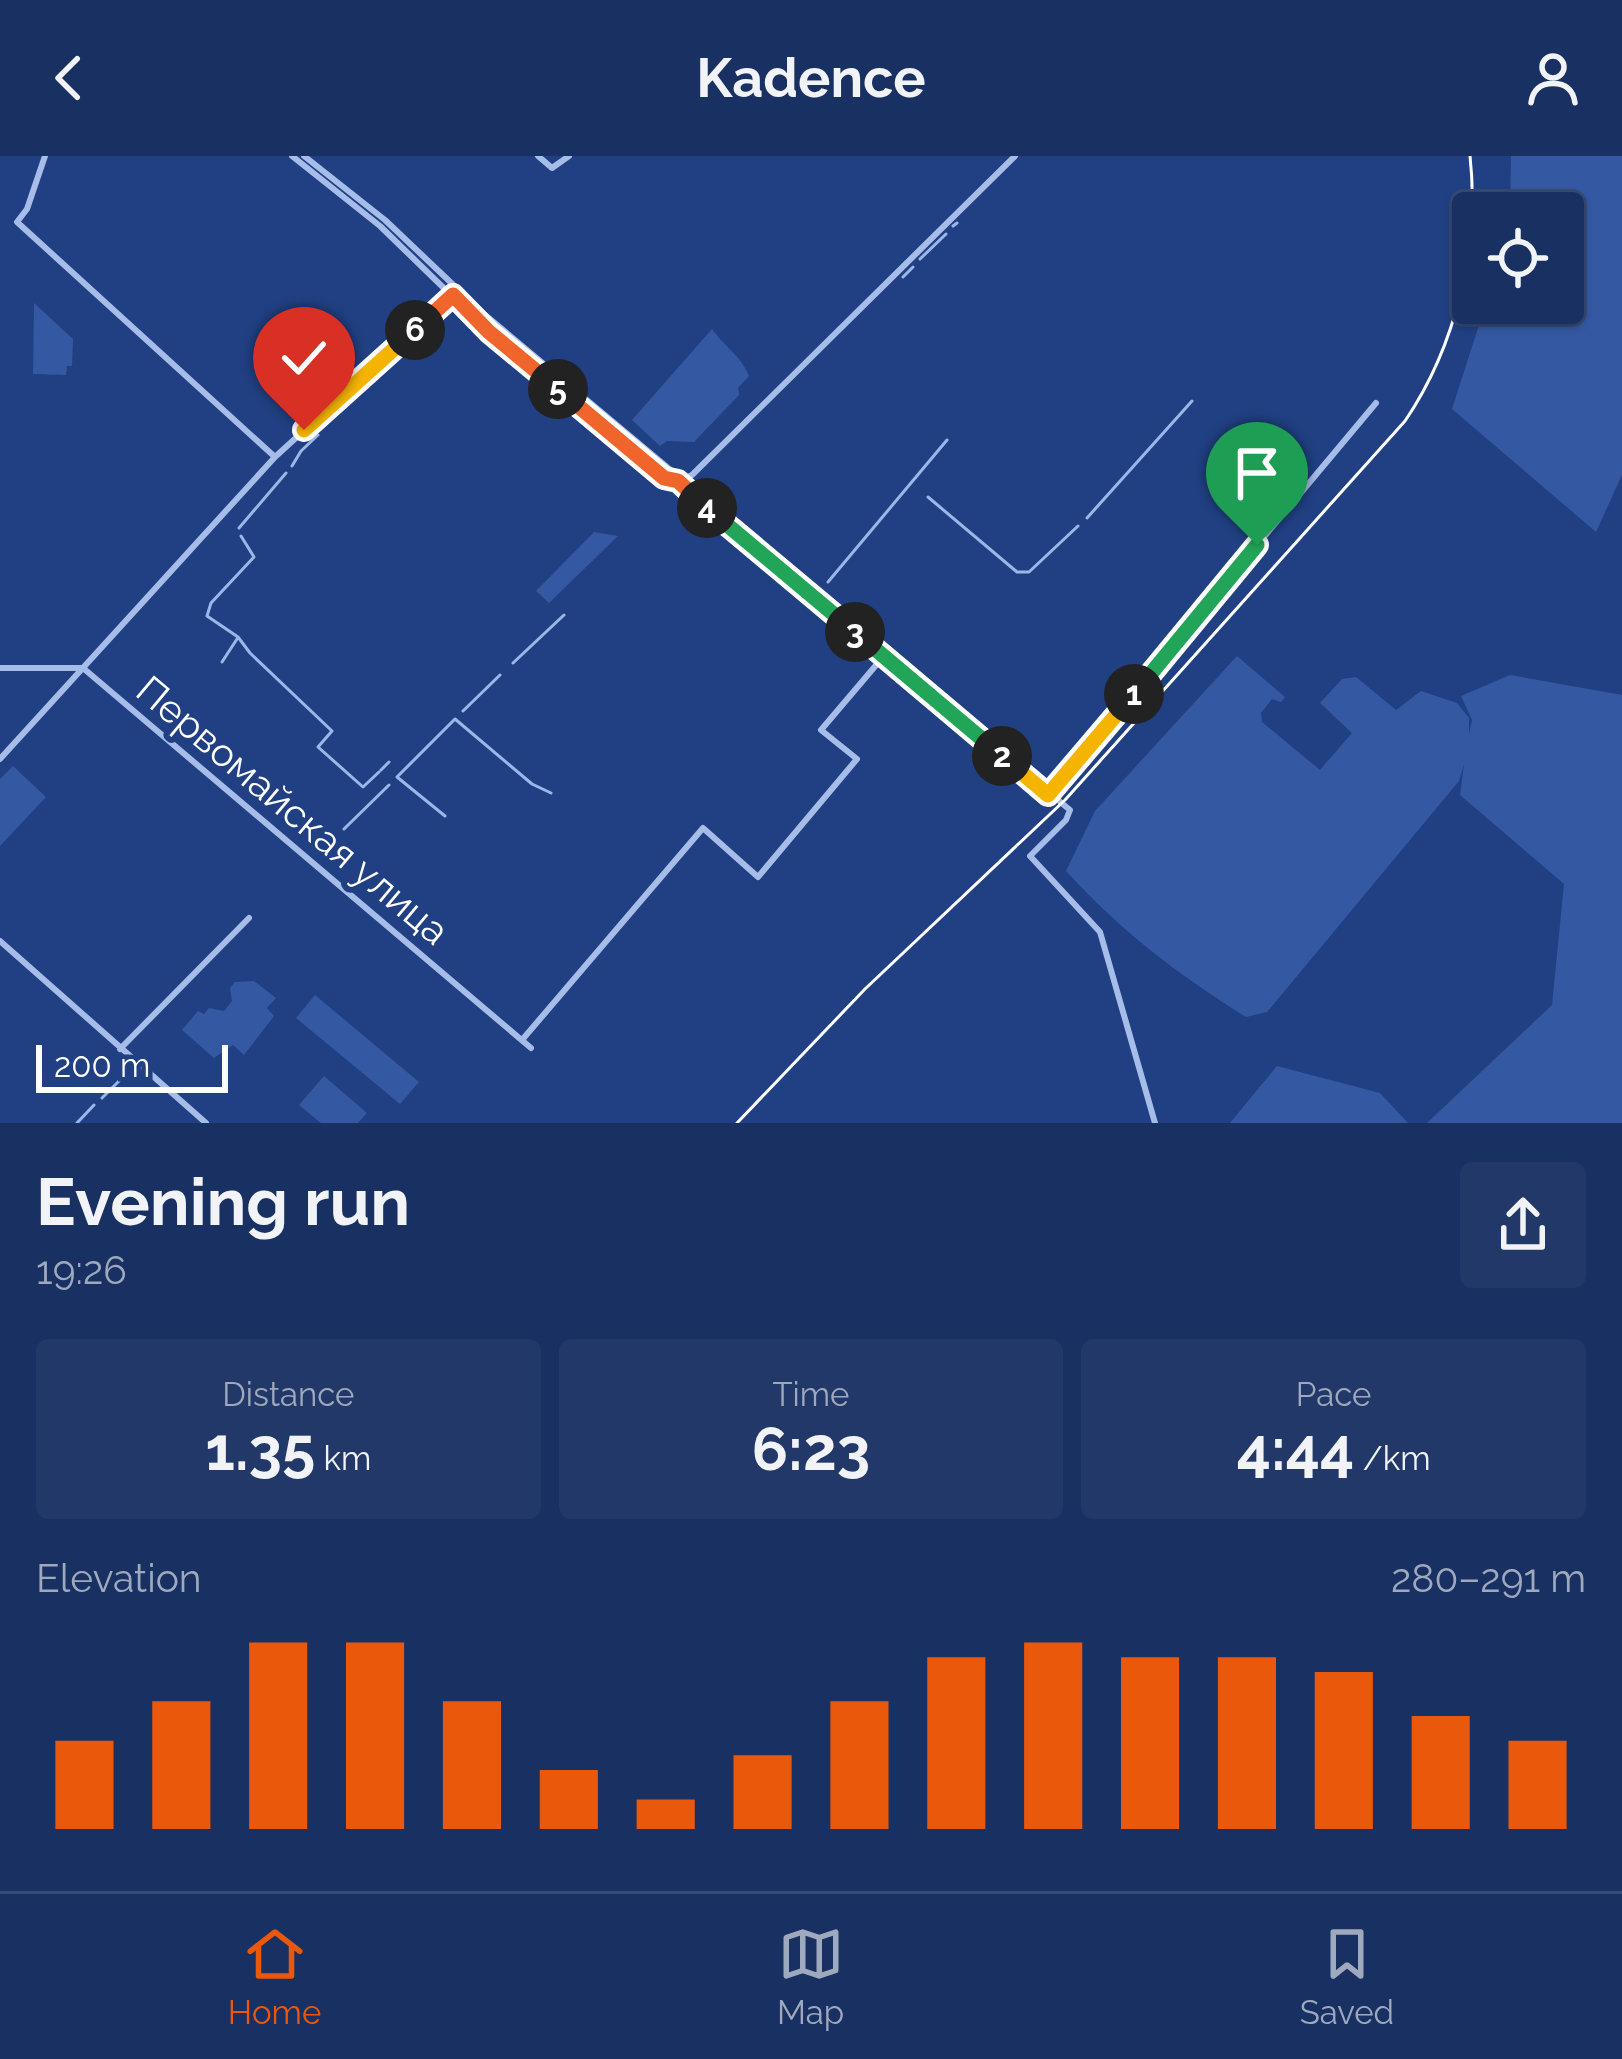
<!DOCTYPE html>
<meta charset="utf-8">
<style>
:root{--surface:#183062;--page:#213868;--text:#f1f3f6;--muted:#9fa9be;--line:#364b77;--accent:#ea580c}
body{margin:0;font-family:Raleway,sans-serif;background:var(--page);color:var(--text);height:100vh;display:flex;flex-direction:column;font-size:45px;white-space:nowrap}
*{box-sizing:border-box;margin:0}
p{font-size:39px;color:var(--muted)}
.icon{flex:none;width:66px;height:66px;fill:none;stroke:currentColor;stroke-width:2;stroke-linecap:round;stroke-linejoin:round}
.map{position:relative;height:967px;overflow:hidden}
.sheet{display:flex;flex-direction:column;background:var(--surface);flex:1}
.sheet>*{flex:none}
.fabs{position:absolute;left:1452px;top:36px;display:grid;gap:24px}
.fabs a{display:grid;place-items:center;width:132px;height:132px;border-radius:12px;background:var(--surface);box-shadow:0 3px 9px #0004,0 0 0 3px var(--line);font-size:60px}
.scale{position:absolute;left:36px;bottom:30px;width:192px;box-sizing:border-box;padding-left:12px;border:6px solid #fff;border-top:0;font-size:33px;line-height:42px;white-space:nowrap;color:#fff;-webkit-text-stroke:9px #204083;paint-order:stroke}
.pin{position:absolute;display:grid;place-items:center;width:102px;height:102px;color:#fff;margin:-123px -51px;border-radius:50% 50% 50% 0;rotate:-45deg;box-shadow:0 0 12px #0007}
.pin .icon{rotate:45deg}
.km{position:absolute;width:60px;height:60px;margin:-30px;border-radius:50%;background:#222;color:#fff;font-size:33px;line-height:60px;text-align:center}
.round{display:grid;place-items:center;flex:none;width:126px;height:126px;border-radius:12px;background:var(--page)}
.overview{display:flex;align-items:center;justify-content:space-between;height:204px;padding:0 36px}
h1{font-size:66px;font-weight:700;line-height:90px}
.metrics{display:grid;grid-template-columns:repeat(3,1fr);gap:18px;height:204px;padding:12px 36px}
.metrics div{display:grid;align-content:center;border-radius:12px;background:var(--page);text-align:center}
.metrics b{font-size:60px;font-weight:700}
.metrics small{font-size:33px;font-weight:400}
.metrics p{font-size:33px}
.chart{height:336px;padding:24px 36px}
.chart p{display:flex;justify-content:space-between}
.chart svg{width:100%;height:216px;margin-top:12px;stroke:var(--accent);stroke-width:6}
header{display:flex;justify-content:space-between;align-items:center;height:156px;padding:0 36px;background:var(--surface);font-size:54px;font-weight:700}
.tabs{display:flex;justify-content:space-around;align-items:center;height:168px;border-top:3px solid var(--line);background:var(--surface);font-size:33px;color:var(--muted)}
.tabs a{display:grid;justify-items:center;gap:6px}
.tabs .active{color:var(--accent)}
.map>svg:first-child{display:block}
.green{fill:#3458a1}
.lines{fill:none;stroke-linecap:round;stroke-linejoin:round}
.stream{stroke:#9bb7ea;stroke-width:3}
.street{stroke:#a7bde9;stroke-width:6}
.tram{stroke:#fff;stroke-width:3}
.split-1-casing{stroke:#fff;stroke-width:24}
.split-2-casing{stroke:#fff;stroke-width:24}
.split-3-casing{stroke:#fff;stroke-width:24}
.split-4-casing{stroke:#fff;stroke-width:24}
.split-5-casing{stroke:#fff;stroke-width:24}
.split-6-casing{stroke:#fff;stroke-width:24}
.split-7-casing{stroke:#fff;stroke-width:24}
.split-1{stroke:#22a559;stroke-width:15}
.split-2{stroke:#f5b400;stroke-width:15}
.split-3{stroke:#22a559;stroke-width:15}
.split-4{stroke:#22a559;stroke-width:15}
.split-5{stroke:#f0652b;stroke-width:15}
.split-6{stroke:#f0652b;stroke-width:15}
.split-7{stroke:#f5b400;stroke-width:15}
.labels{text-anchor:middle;stroke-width:12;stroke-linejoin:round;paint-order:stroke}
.street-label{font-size:39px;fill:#fff;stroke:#204083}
</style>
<header><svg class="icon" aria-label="back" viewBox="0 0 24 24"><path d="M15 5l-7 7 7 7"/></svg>Kadence<svg class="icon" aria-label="person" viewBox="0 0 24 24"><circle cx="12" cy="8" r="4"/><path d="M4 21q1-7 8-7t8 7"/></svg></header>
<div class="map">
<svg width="1622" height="967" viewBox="0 0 1622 967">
<rect width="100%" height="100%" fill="#204083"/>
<!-- green -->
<path class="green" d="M1511,0H1622V319L1596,376L1452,253L1486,147H1563V57H1510Z
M34,147L73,183L72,210H67L66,219L33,218Z
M712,173C725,191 741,200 749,220L738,232L739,239L694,286L667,285L660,290L632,264Z
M594,376L618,380L549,447L536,435Z
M1237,500L1285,541L1281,546L1272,543L1261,557L1262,566L1320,614L1352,577L1320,547L1342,523L1356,521L1396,554L1421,535L1457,547L1469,562V578L1472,564L1461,540L1510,519L1622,539V967H1427L1552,849L1564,728L1460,639L1464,608L1459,625L1267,856L1246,861C1175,816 1124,778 1066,715L1095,655Z
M13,610L46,641L0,690V623Z
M254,825L276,842L267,852L274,860L244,899L233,889L214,902L182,874L198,855L204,858L209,852L224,855L232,845L230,832L235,826Z
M315,839L419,926L400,948L296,862Z
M1277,910L1380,937L1408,967H1230Z
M324,920L367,957L358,967H321L299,949Z"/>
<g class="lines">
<!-- stream -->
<path class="stream" d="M953,70L957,67
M920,103L946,78
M903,121L913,111
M292,310L301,295L318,279
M928,341L1017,416H1029L1078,370
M1087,362L1192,245
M239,372L286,317
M241,380L254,401L211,447L207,460L238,481L250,497L332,575L318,591L363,631L379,616
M828,426L947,284
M222,506L237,483
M513,507L564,459
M463,555L500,519
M381,614L389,606
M445,660L397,621L455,563L532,628L551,637
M344,673L389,629
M321,697L337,681
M102,942L121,923
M77,967L94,949"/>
<!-- street -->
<path class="street" d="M45,0L27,53L17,66L275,301
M292,0L380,70L489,176L664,322L678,325
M304,0L385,64L484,158L673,316L690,338L1070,654L1066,664L1030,700L1100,776L1155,967
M538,0L552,12L569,0
M678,325L692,319L1015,0
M0,512H83L531,892
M0,603L275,301L458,134
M1048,639L1376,247
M0,785L206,967
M522,884L703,672L758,721L857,603L821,574L883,501
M120,893L249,762"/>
<!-- tram -->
<path class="tram" d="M737,967L865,833L1065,644L1405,265C1456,190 1480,90 1470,0"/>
</g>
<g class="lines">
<defs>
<path id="split-1" d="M1134,538L1257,389"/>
<path id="split-2" d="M1002,600L1048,639L1134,538"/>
<path id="split-3" d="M855,476L1002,600"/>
<path id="split-4" d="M707,352L855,476"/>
<path id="split-5" d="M558,233L664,322L678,325L707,352"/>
<path id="split-6" d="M415,174L453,139L489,176L558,233"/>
<path id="split-7" d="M304,274L415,174"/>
</defs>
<!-- split-1 casing -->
<use href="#split-1" class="split-1-casing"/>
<!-- split-2 casing -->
<use href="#split-2" class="split-2-casing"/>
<!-- split-3 casing -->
<use href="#split-3" class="split-3-casing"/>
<!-- split-4 casing -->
<use href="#split-4" class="split-4-casing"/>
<!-- split-5 casing -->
<use href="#split-5" class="split-5-casing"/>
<!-- split-6 casing -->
<use href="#split-6" class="split-6-casing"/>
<!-- split-7 casing -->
<use href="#split-7" class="split-7-casing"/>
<!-- split-1 -->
<use href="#split-1" class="split-1"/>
<!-- split-2 -->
<use href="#split-2" class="split-2"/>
<!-- split-3 -->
<use href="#split-3" class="split-3"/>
<!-- split-4 -->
<use href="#split-4" class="split-4"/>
<!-- split-5 -->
<use href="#split-5" class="split-5"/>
<!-- split-6 -->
<use href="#split-6" class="split-6"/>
<!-- split-7 -->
<use href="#split-7" class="split-7"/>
</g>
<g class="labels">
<!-- street labels -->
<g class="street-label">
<text transform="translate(293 654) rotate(40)" y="14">Первомайская улица</text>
</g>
</g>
</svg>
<div class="fabs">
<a><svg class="icon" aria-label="locate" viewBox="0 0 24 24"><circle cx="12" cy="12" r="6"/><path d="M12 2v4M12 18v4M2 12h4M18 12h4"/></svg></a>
</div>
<div class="scale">200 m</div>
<div class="pin" style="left:1257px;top:389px;background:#1e9e55"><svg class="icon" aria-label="arrive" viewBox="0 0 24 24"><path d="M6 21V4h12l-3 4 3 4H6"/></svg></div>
<div class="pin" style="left:304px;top:274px;background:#d93025"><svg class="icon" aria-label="check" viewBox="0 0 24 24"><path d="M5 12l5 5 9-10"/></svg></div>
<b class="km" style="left:1134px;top:538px">1</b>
<b class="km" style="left:1002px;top:600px">2</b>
<b class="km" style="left:855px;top:476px">3</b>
<b class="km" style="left:707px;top:352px">4</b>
<b class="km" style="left:558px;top:233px">5</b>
<b class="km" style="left:415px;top:174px">6</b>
</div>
<section class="sheet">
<div class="overview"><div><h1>Evening run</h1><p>19:26</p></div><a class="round"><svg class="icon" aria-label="share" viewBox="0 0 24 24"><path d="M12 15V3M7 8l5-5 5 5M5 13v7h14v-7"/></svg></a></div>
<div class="metrics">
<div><p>Distance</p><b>1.35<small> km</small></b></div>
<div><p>Time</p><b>6:23</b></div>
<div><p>Pace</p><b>4:44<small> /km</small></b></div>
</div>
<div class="chart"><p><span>Elevation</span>280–291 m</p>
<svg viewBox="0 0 160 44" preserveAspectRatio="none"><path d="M5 44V26M15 44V18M25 44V6M35 44V6M45 44V18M55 44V32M65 44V38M75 44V29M85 44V18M95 44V9M105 44V6M115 44V9M125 44V9M135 44V12M145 44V21M155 44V26"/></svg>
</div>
</section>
<nav class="tabs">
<a class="active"><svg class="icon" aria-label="home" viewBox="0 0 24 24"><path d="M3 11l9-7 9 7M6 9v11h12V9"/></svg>Home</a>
<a><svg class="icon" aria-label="map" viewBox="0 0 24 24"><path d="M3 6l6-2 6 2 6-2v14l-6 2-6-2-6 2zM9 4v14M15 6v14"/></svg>Map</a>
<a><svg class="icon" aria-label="saved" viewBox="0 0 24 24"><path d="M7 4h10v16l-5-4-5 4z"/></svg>Saved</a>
</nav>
